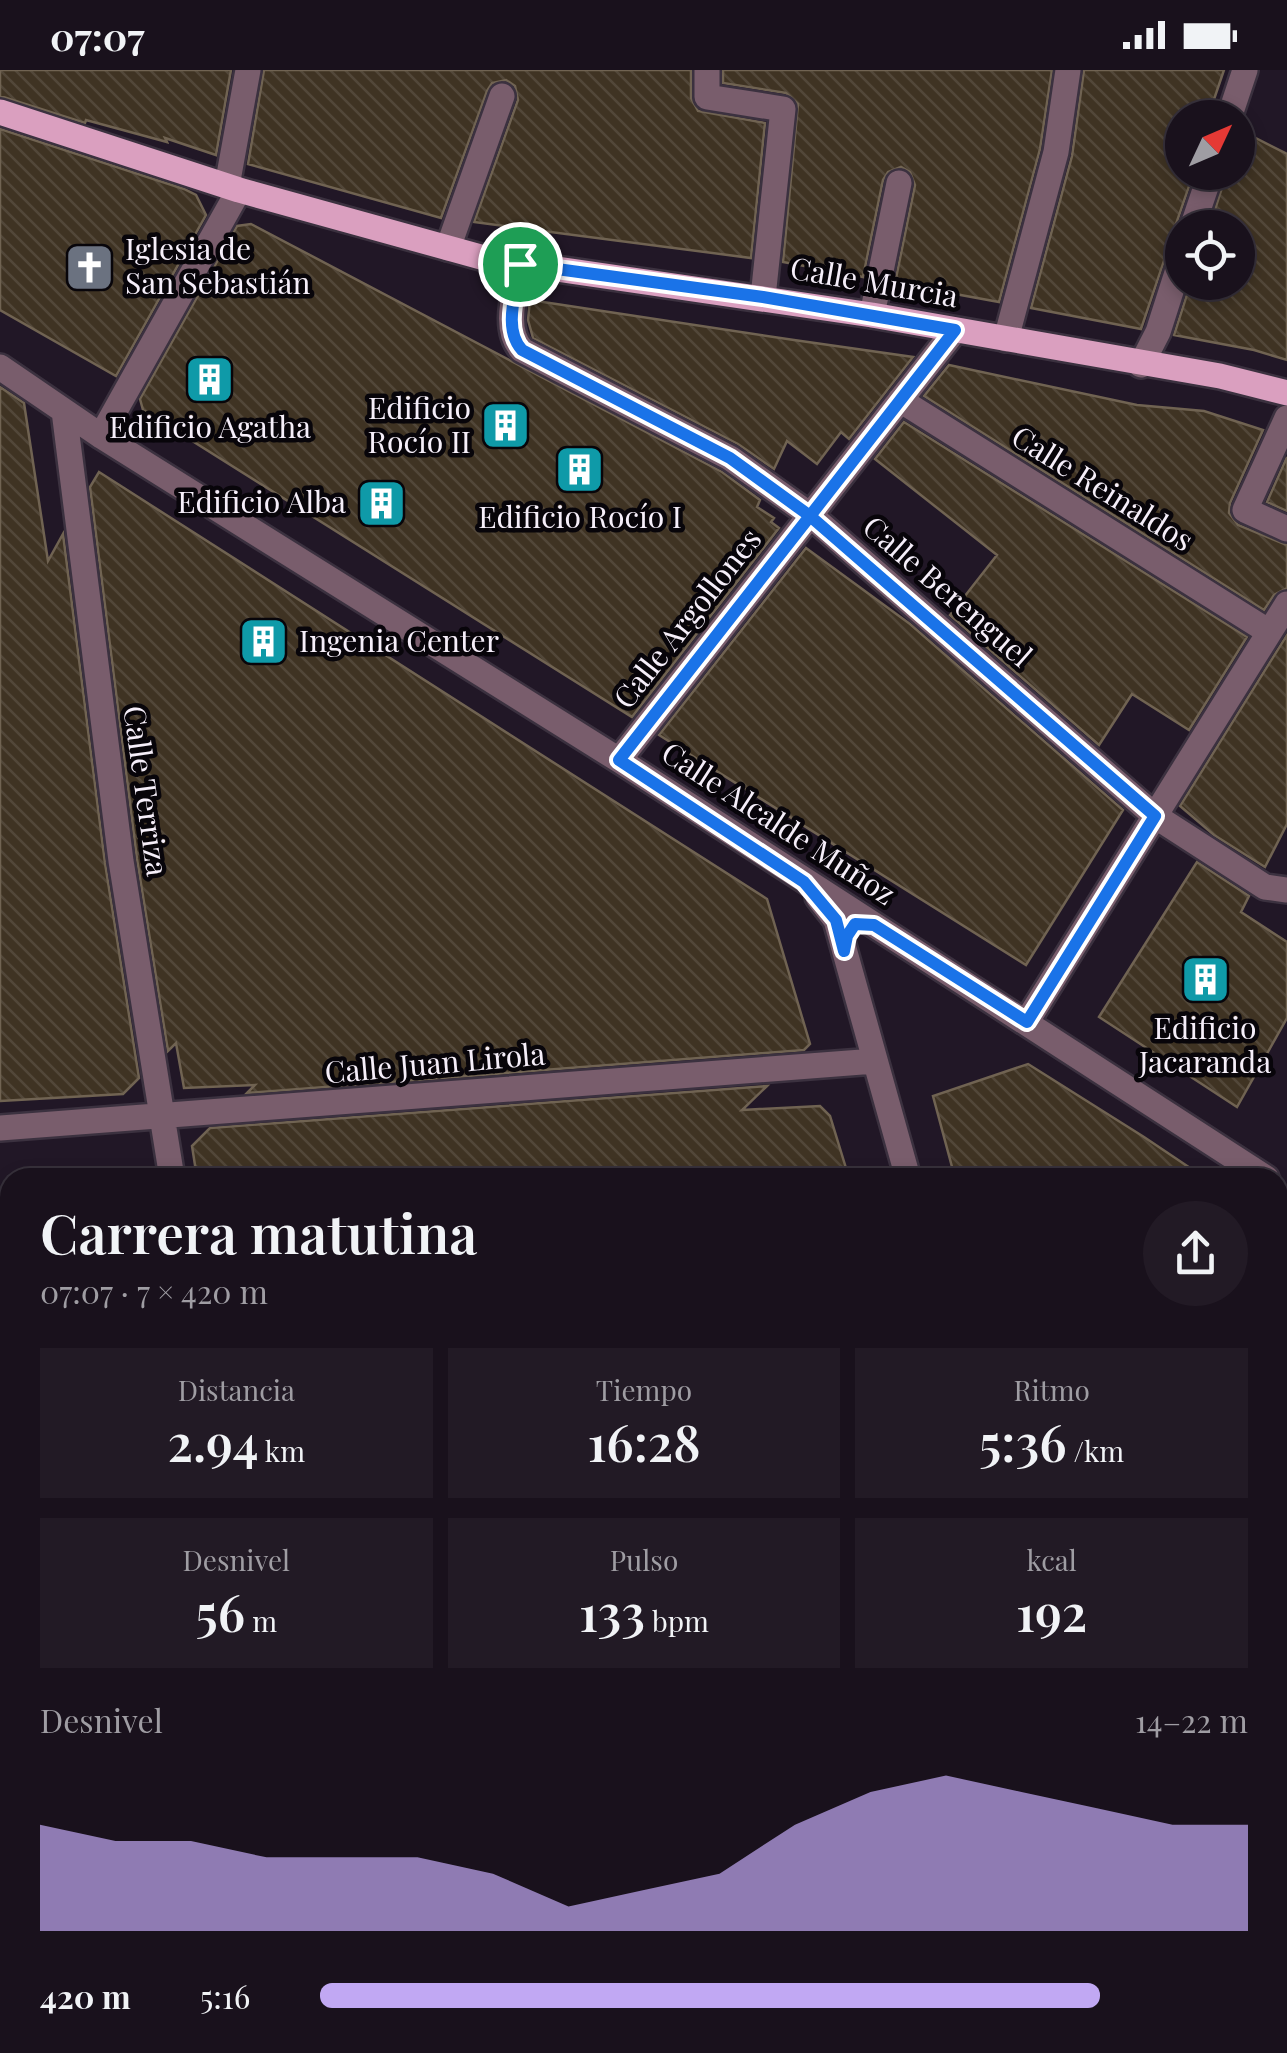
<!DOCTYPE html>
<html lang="es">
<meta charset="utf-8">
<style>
:root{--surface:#19111c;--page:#221a25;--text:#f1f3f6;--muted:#9f9da3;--line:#37313b;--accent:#c1a8f3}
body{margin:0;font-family:"Playfair Display",serif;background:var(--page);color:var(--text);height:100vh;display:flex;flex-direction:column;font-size:38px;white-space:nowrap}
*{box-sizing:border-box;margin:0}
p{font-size:32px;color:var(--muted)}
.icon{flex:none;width:55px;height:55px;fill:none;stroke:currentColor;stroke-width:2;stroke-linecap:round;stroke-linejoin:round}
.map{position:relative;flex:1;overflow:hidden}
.details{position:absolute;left:0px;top:1098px;width:1288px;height:888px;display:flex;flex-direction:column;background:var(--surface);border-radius:30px 30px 0 0;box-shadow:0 5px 15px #0003,0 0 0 2px var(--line)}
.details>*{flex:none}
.needle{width:65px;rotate:46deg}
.controls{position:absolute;left:1165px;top:30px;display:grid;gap:20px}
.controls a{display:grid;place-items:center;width:90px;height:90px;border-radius:50%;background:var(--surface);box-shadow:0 5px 15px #0003,0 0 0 2px var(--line);font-size:50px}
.pin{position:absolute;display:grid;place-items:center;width:85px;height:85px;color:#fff;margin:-42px;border:5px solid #fff;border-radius:50%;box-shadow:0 2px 10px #0007}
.round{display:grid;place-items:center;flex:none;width:105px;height:105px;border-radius:52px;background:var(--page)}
.summary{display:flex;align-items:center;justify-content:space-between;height:170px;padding:0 40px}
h1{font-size:55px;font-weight:600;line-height:75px}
.metrics{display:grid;grid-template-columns:repeat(3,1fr);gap:15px;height:170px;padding:10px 40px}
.metrics div{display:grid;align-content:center;border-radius:0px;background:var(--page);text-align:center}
.metrics b{font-size:50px;font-weight:600}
.metrics small{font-size:28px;font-weight:400}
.metrics p{font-size:28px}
.chart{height:280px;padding:20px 40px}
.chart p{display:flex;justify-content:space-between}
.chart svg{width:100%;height:180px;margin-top:10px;fill:var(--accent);opacity:.7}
ul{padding:0 40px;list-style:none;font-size:32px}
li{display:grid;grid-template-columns:160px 120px 1fr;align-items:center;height:75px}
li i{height:25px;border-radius:12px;background:var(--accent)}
.status{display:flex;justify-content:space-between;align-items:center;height:70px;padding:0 50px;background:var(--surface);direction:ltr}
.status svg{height:28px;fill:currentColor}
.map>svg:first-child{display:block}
.education{fill:#2f1d1f}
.building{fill:url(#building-back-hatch);stroke:#706352;stroke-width:2.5}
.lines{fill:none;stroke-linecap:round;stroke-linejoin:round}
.minor-casing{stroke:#3b313f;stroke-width:30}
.major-casing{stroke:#3b313f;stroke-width:30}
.minor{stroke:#795d6c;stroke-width:25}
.major{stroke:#da9fbf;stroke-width:25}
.route-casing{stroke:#fff;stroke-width:20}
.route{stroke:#1a73e8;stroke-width:12}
.labels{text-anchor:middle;stroke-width:9;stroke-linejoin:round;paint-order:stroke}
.poi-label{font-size:30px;fill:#f6effa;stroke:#08050a}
.street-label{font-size:30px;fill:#f6effa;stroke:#08050a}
</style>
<div class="status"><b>07:07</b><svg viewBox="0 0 49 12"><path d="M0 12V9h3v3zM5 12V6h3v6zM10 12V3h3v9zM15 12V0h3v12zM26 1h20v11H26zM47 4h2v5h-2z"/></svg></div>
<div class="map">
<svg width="1287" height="1983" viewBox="0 0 1287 1983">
<defs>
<pattern id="building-back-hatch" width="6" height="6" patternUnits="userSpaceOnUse" patternTransform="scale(2.5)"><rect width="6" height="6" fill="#3f3323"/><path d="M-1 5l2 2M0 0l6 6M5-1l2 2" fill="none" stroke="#524739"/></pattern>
</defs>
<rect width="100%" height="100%" fill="#211726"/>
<!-- education -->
<path class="education" d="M10,1476V1975H279L280,1983H0V1478Z"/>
<!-- building -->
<path class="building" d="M0,0H231L216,85L165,68L167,72L86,50L85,53L0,26Z
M264,0H691V28L698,41L765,53L751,188L474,152L518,30L515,16L506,10L492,13L487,21L441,148L248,94Z
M723,0H1052L1040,79L999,232L895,213L915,115L910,102L901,97L888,102L883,110L863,207L783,192L798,34L786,23L723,13Z
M1084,0H1224L1209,44L1213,48H1182V102H1194L1176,154V162L1182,171L1172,174L1167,182L1141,259L1031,238L1072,86Z
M0,59L184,119L196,125L206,145L116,306L0,240Z
M1240,60L1287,84V290L1254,280L1174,265L1191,212H1238V158H1209L1227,102H1238Z
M251,154L722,402L760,430L757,437L774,448L771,452L779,458L632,647L143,340L140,329L237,156Z
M530,230L794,270L913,287L849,369L841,362L817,394L787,371L774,399L738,374L533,268L528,250Z
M949,295L1137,335L1204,341L1263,360L1230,433L1229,443L1238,455L1287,475V518L1274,525L1264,540L924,326Z
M0,317L24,333L48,491L63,464L105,793L139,1008L123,1024L0,1031Z
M904,352L1247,567L1189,660L1132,624L1099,675L950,545L997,485L875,389Z
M1287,387V441L1267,432Z
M99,402L767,829L810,974L804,980L247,1023L255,1015L184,1018L176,973L168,981L137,789L90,417Z
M806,478L910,554L1123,740L1026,895L659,665Z
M1287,565V754L1265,797L1214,765L1180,736Z
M1197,792L1249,826L1241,842L1287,872V948L1237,1037L1099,947Z
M1028,994L1144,1067L1205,1108H955L933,1026Z
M767,1016L742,1040L820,1036L830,1046L849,1108H197L192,1076L210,1058Z"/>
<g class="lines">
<defs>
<path id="minor" d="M707,0V27L783,39L763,227
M1229,48L1245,0
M227,116L248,0
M1192,158L1211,102
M448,178L502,26
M520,194C516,221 502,258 522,280L730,388L810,445L1155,746L1265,817L1287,820
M872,245L899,113
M1006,269L1056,82L1068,0
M1141,295L1158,262L1182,187
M0,297L101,366L619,690L1266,1108
M900,330L1269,562
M64,341L121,791L172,1108
M1287,348L1245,440L1287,459
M101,366L239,120
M619,690L955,260
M818,827L836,850L908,1108
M1027,951L1287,534
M0,1058L875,991
M1278,1284L1287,1282
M0,1453L10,1452
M309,1975L310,1983
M714,1975L716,1983
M1154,1975L1156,1983"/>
<path id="major" d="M0,42L239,120L488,189L872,245L1220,306L1287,323"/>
</defs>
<!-- minor casing -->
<use href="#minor" class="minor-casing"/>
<!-- major casing -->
<use href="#major" class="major-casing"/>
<!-- minor -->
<use href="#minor" class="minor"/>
<!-- major -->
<use href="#major" class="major"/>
</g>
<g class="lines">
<defs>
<path id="route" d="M520,194C517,221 502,258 522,280L730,388L810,446L619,690L804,812L836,850L844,881L847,866L855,854L874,855L1027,952L1155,746L810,446L955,260L763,227L520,194"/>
</defs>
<!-- route casing -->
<use href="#route" class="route-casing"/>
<!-- route -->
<use href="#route" class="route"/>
</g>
<!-- icons -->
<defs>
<symbol id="church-square" viewBox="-11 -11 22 22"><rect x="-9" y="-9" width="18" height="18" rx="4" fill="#6b7280" stroke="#08050a"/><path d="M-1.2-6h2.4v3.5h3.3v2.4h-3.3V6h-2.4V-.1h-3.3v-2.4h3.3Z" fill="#fff"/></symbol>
<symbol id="building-square" viewBox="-11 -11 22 22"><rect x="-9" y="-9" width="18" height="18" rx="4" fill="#0f9aa8" stroke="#08050a"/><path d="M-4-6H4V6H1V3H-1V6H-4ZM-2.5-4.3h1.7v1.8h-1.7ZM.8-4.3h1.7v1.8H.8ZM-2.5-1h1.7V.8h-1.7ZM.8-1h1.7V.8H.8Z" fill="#fff"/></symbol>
</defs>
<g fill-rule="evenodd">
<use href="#church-square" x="62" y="170" width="55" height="55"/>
<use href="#building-square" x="182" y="282" width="55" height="55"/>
<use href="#building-square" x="478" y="328" width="55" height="55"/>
<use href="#building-square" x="552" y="372" width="55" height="55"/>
<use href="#building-square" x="354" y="406" width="55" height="55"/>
<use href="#building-square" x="236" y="544" width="55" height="55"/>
<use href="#building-square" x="1178" y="882" width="55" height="55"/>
</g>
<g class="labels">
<!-- poi labels -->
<g class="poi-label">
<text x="125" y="190" text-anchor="start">Iglesia de<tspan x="125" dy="34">San Sebastián</tspan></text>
<text x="471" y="349" text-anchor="end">Edificio<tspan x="471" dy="34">Rocío II</tspan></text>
<text x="210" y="368">Edificio Agatha</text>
<text x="346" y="443" text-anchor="end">Edificio Alba</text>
<text x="580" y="458">Edificio Rocío I</text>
<text x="299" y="582" text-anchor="start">Ingenia Center</text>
<text x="1205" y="969">Edificio<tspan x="1205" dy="34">Jacaranda</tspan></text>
</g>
<!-- street labels -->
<g class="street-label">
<text transform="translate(874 213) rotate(10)" y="10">Calle Murcia</text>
<text transform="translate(1102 419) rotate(32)" y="10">Calle Reinaldos</text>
<text transform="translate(947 522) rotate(41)" y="10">Calle Berenguel</text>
<text transform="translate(688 549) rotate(-52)" y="10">Calle Argollones</text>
<text transform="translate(145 721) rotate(82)" y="10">Calle Terriza</text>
<text transform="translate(778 754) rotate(33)" y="10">Calle Alcalde Muñoz</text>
<text transform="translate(435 994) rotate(-5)" y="10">Calle Juan Lirola</text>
</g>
</g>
</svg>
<div class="controls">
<a><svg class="needle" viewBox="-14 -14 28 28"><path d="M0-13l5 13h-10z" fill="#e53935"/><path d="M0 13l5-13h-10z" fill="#9f9da3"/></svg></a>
<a><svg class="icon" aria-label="locate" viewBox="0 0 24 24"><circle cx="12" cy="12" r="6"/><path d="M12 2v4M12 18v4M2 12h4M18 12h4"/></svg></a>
</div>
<div class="pin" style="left:520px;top:194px;background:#1e9e55"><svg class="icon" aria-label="arrive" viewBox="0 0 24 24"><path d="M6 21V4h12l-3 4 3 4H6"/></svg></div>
<section class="details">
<div class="summary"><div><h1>Carrera matutina</h1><p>07:07 · 7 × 420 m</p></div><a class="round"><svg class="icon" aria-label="share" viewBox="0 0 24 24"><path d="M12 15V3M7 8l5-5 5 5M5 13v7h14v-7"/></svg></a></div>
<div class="metrics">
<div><p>Distancia</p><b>2.94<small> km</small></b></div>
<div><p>Tiempo</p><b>16:28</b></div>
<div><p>Ritmo</p><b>5:36<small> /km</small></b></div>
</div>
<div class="metrics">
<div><p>Desnivel</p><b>56<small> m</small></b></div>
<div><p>Pulso</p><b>133<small> bpm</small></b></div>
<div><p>kcal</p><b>192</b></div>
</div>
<div class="chart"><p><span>Desnivel</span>14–22 m</p>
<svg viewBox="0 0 160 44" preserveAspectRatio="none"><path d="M0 44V18L10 22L20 22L30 26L40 26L50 26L60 30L70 38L80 34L90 30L100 18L110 10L120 6L130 10L140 14L150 18L160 18V44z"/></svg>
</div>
<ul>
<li><b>420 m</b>5:16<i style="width:84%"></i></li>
</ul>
</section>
</div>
